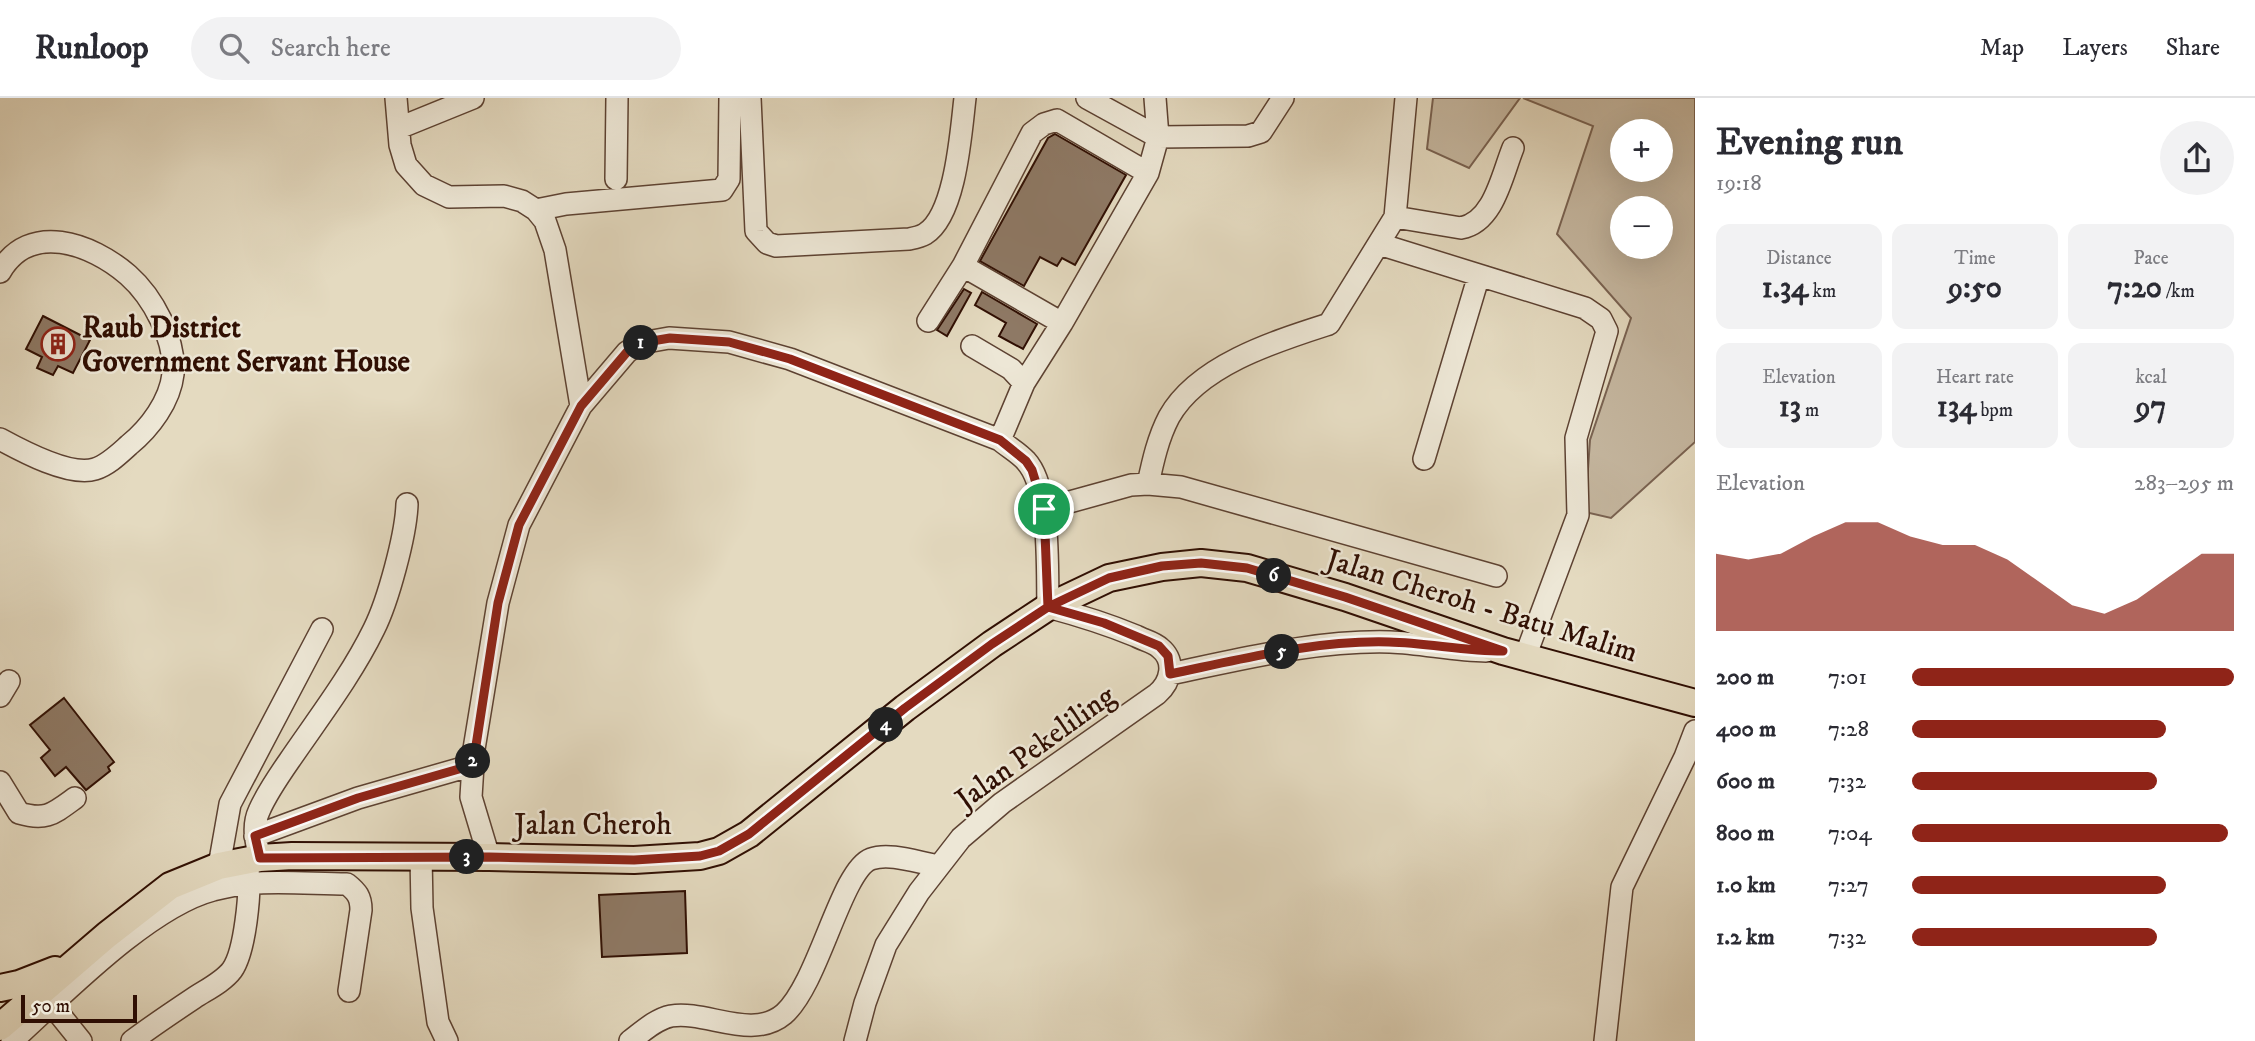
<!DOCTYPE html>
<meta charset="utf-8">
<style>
:root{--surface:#fff;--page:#f2f2f3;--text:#2b2b33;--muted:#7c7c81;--line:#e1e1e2;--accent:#8f2418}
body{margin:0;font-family:"IM FELL DW Pica",serif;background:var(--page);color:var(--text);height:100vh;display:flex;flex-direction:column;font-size:26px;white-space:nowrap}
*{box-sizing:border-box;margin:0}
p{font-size:23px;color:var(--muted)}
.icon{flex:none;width:38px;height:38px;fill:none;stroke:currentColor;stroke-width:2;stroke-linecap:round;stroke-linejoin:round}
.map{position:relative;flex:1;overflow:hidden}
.details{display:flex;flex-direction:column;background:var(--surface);width:560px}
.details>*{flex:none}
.controls{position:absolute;left:1610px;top:21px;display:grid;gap:14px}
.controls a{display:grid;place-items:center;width:63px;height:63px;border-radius:50%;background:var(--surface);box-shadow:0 7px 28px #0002;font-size:35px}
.scale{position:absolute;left:21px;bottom:18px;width:116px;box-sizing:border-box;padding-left:7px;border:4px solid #300f03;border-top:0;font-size:19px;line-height:24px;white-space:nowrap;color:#300f03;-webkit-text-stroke:5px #ede7d6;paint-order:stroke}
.pin{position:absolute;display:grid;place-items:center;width:60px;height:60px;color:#fff;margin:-30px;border:4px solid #fff;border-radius:50%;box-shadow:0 2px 7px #0007}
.km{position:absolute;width:35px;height:35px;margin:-18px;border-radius:50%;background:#222;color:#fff;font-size:19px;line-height:35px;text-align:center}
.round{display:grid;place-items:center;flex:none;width:74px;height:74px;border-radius:37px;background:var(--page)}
.summary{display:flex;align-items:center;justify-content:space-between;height:119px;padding:0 21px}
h1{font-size:38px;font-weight:700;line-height:52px}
.figures{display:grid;grid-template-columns:repeat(3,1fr);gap:10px;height:119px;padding:7px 21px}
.figures div{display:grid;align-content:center;border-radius:14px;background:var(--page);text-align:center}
.figures b{font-size:30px;font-weight:700}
.figures small{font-size:19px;font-weight:400}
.figures p{font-size:19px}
.chart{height:196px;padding:14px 21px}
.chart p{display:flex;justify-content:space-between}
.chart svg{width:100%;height:126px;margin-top:7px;fill:var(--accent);opacity:.7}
ul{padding:0 21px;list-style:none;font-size:23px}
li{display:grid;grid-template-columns:112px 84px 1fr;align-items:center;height:52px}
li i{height:18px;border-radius:9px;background:var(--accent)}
header{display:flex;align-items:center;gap:42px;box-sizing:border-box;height:98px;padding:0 35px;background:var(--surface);border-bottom:2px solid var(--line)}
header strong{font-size:33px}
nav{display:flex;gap:38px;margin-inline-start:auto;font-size:24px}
.search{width:490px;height:63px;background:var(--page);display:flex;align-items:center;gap:18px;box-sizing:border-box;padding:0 24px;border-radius:38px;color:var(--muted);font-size:26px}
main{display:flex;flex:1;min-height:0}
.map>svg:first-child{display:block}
.green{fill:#c5b7a0;stroke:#7a6352;stroke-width:2;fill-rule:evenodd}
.building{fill:#8e7965;stroke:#300f03;stroke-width:2}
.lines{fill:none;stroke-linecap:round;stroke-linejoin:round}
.minor-casing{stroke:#5d4232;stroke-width:24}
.major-casing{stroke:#300f03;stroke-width:30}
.minor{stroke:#ede7d6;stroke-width:21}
.major{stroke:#e4dac0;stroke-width:26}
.route-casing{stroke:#fff;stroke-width:14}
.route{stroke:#8f2418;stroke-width:9}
.labels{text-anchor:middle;stroke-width:5;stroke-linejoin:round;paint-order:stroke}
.poi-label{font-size:30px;font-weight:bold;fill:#300f03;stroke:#ede7d6;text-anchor:start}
.street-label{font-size:30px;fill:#300f03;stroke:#ede7d6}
</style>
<header>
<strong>Runloop</strong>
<div class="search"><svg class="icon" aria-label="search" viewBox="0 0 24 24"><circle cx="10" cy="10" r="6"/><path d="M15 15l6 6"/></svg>Search here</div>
<nav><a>Map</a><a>Layers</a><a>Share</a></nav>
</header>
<main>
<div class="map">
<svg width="1695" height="943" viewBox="0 0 1695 943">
<rect width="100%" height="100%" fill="#e4dac0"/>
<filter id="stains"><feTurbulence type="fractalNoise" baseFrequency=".00286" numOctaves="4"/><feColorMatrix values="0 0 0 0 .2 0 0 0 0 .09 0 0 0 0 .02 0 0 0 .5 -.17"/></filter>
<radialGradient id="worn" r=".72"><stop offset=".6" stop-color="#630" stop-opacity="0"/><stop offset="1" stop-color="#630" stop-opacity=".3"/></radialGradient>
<!-- green -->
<path class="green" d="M1433,0H1520L1469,70L1427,51Z
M1523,0H1695V344L1611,420L1585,414L1590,342L1631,220L1557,136L1593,28ZM1622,33H1661V72H1622ZM1622,110H1661V149H1622Z"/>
<!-- building -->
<path class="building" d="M1055,36L1126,77L1075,167L1062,160L1057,168L1040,159L1024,188L980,163L1048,40Z
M964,191L971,195L947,238L937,232Z
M982,194L1037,226L1023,251L999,238L1006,225L975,207Z
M43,218L90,242L73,275L58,268L53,277L37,270L42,259L26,251Z
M64,600L114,664L108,669L110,673L86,692L66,669L55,678L41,660L50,652L30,627Z
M685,793L687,855L602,859L599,797Z"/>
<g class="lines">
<defs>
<path id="minor" d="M396,0L400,47L406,67L424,87L449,99L504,98L522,103L536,112L545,123L555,152L581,308
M750,0L756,133L767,145L776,148L909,141C914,140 920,139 925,136C956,117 961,33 965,0
M1087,0L1158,39
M1155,0L1158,39
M399,30L473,0
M616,81L617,0
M536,112L566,106L722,92L729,81L730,0
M1395,119L1461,130C1494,124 1502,77 1513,50
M1379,146L1585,210L1601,221L1607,233L1576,340L1578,417L1525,559
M0,174C29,123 91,145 128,177C153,199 176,242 173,276C170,303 150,330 129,347C119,356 108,367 95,371C70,379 22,353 0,341
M928,223L963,168
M1062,225L963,168L1032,35L1044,26L1057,22L1148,75
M972,248L1011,271L1024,285
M1000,342L1024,285L1062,225L1148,75L1158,39L1248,38L1261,34L1283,0
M1424,361L1479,177
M1148,386C1153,363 1158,340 1169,319C1198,267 1276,243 1329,226L1395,119L1406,0
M1044,411L1131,387L1148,386L1181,389L1496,478
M1170,576C1242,561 1316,542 1390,544C1422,545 1454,553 1486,553
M0,598L9,583
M0,684L19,715C46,723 53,716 75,700
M255,738L358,700L473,667
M421,758L422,810L438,924L447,943
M489,759L471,699L474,651L498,505L519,427L581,308L627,254L641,245L669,240L729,244L790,261L1000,342C1008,349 1019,355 1026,363C1051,390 1047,472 1048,509C1078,517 1107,526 1136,538C1143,542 1154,544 1160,550C1176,563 1171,584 1157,596L1002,705L961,740L919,794L886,847L865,905L855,943
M260,760C256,745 252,728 259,713C268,692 283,672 296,653C323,614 353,574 374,531C388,503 406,437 407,406
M219,768L230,706L322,531
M52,907L81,943
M12,943C63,897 148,809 213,792C255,780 304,786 347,786C357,794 361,799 361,812L349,893
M132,943C152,928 173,914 194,900C206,892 223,884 232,872C245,854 251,794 248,772
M630,943C642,934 656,921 671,918C706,912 752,943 784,916C819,885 841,772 871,761C890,754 919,765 939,768
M1605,943L1622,789L1685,659L1695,633"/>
<path id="major" d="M0,890L19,886L55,872
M0,929L107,837L170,788L219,768L260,760L292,758L489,759L634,762L700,758L719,753L749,736L905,610L992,546L1048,509L1109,480L1162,469L1201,465L1247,470L1345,499L1503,553L1695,605"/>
</defs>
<!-- minor casing -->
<use href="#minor" class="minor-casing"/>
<!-- major casing -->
<use href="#major" class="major-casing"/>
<!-- minor -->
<use href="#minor" class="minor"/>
<!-- major -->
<use href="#major" class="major"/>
</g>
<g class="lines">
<defs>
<path id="route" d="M1044,411L1032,372L1026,363L1000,342L790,261L729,244L670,240L640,245L627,254L581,308L519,427L498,505L473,667L358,700L255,738L260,760L489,759L634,762L700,758L719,753L749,736L905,610L992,546L1048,509L1104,525L1159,548L1168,558L1170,576C1242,561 1316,542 1389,544C1428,545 1464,553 1503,553L1345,499L1247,470L1201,465L1162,468L1109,480L1048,509L1044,411"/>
</defs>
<!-- route casing -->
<use href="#route" class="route-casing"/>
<!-- route -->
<use href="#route" class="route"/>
</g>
<!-- icons -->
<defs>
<symbol id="building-ring" viewBox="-11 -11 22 22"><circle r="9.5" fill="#ede7d6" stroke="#8f2418" stroke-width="1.5"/><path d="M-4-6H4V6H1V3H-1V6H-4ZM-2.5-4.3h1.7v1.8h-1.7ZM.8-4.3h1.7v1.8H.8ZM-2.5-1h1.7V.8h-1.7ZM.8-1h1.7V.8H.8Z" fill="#8f2418"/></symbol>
</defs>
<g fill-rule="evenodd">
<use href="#building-ring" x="39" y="227" width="38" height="38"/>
</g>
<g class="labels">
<!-- poi labels -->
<g class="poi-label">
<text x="82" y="239">Raub District<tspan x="82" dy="34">Government Servant House</tspan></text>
</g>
<!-- street labels -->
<g class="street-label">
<text transform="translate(1482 507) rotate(17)" y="10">Jalan Cheroh - Batu Malim</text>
<text transform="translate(1035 649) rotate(-36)" y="10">Jalan Pekeliling</text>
<text x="593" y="736">Jalan Cheroh</text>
</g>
</g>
<rect width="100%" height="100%" filter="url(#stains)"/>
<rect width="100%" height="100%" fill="url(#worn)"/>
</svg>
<div class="controls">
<a>+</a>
<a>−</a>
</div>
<div class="scale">50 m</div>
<div class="pin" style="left:1044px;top:411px;background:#1e9e55"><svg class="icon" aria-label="arrive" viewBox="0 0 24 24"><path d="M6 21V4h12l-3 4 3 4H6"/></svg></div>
<b class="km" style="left:641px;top:245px">1</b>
<b class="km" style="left:473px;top:663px">2</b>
<b class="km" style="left:467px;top:759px">3</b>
<b class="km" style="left:886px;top:627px">4</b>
<b class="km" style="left:1282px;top:554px">5</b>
<b class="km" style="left:1274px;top:478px">6</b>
</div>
<section class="details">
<div class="summary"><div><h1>Evening run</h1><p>19:18</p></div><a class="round"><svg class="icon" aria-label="share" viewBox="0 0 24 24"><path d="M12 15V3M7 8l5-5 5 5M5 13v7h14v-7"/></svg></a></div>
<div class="figures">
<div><p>Distance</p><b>1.34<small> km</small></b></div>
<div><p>Time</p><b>9:50</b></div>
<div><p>Pace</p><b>7:20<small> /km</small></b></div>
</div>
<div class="figures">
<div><p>Elevation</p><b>13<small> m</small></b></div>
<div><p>Heart rate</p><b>134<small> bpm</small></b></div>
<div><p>kcal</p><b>97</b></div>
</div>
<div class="chart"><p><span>Elevation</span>283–295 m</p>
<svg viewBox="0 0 160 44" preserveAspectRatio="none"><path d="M0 44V17L10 19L20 17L30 11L40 6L50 6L60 11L70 14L80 14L90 19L100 27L110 35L120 38L130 33L140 25L150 17L160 17V44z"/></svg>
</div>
<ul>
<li><b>200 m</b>7:01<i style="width:100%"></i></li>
<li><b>400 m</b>7:28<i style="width:79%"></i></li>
<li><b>600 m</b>7:32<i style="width:76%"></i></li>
<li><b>800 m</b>7:04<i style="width:98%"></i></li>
<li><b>1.0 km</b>7:27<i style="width:79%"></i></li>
<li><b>1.2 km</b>7:32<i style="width:76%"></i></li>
</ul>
</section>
</main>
